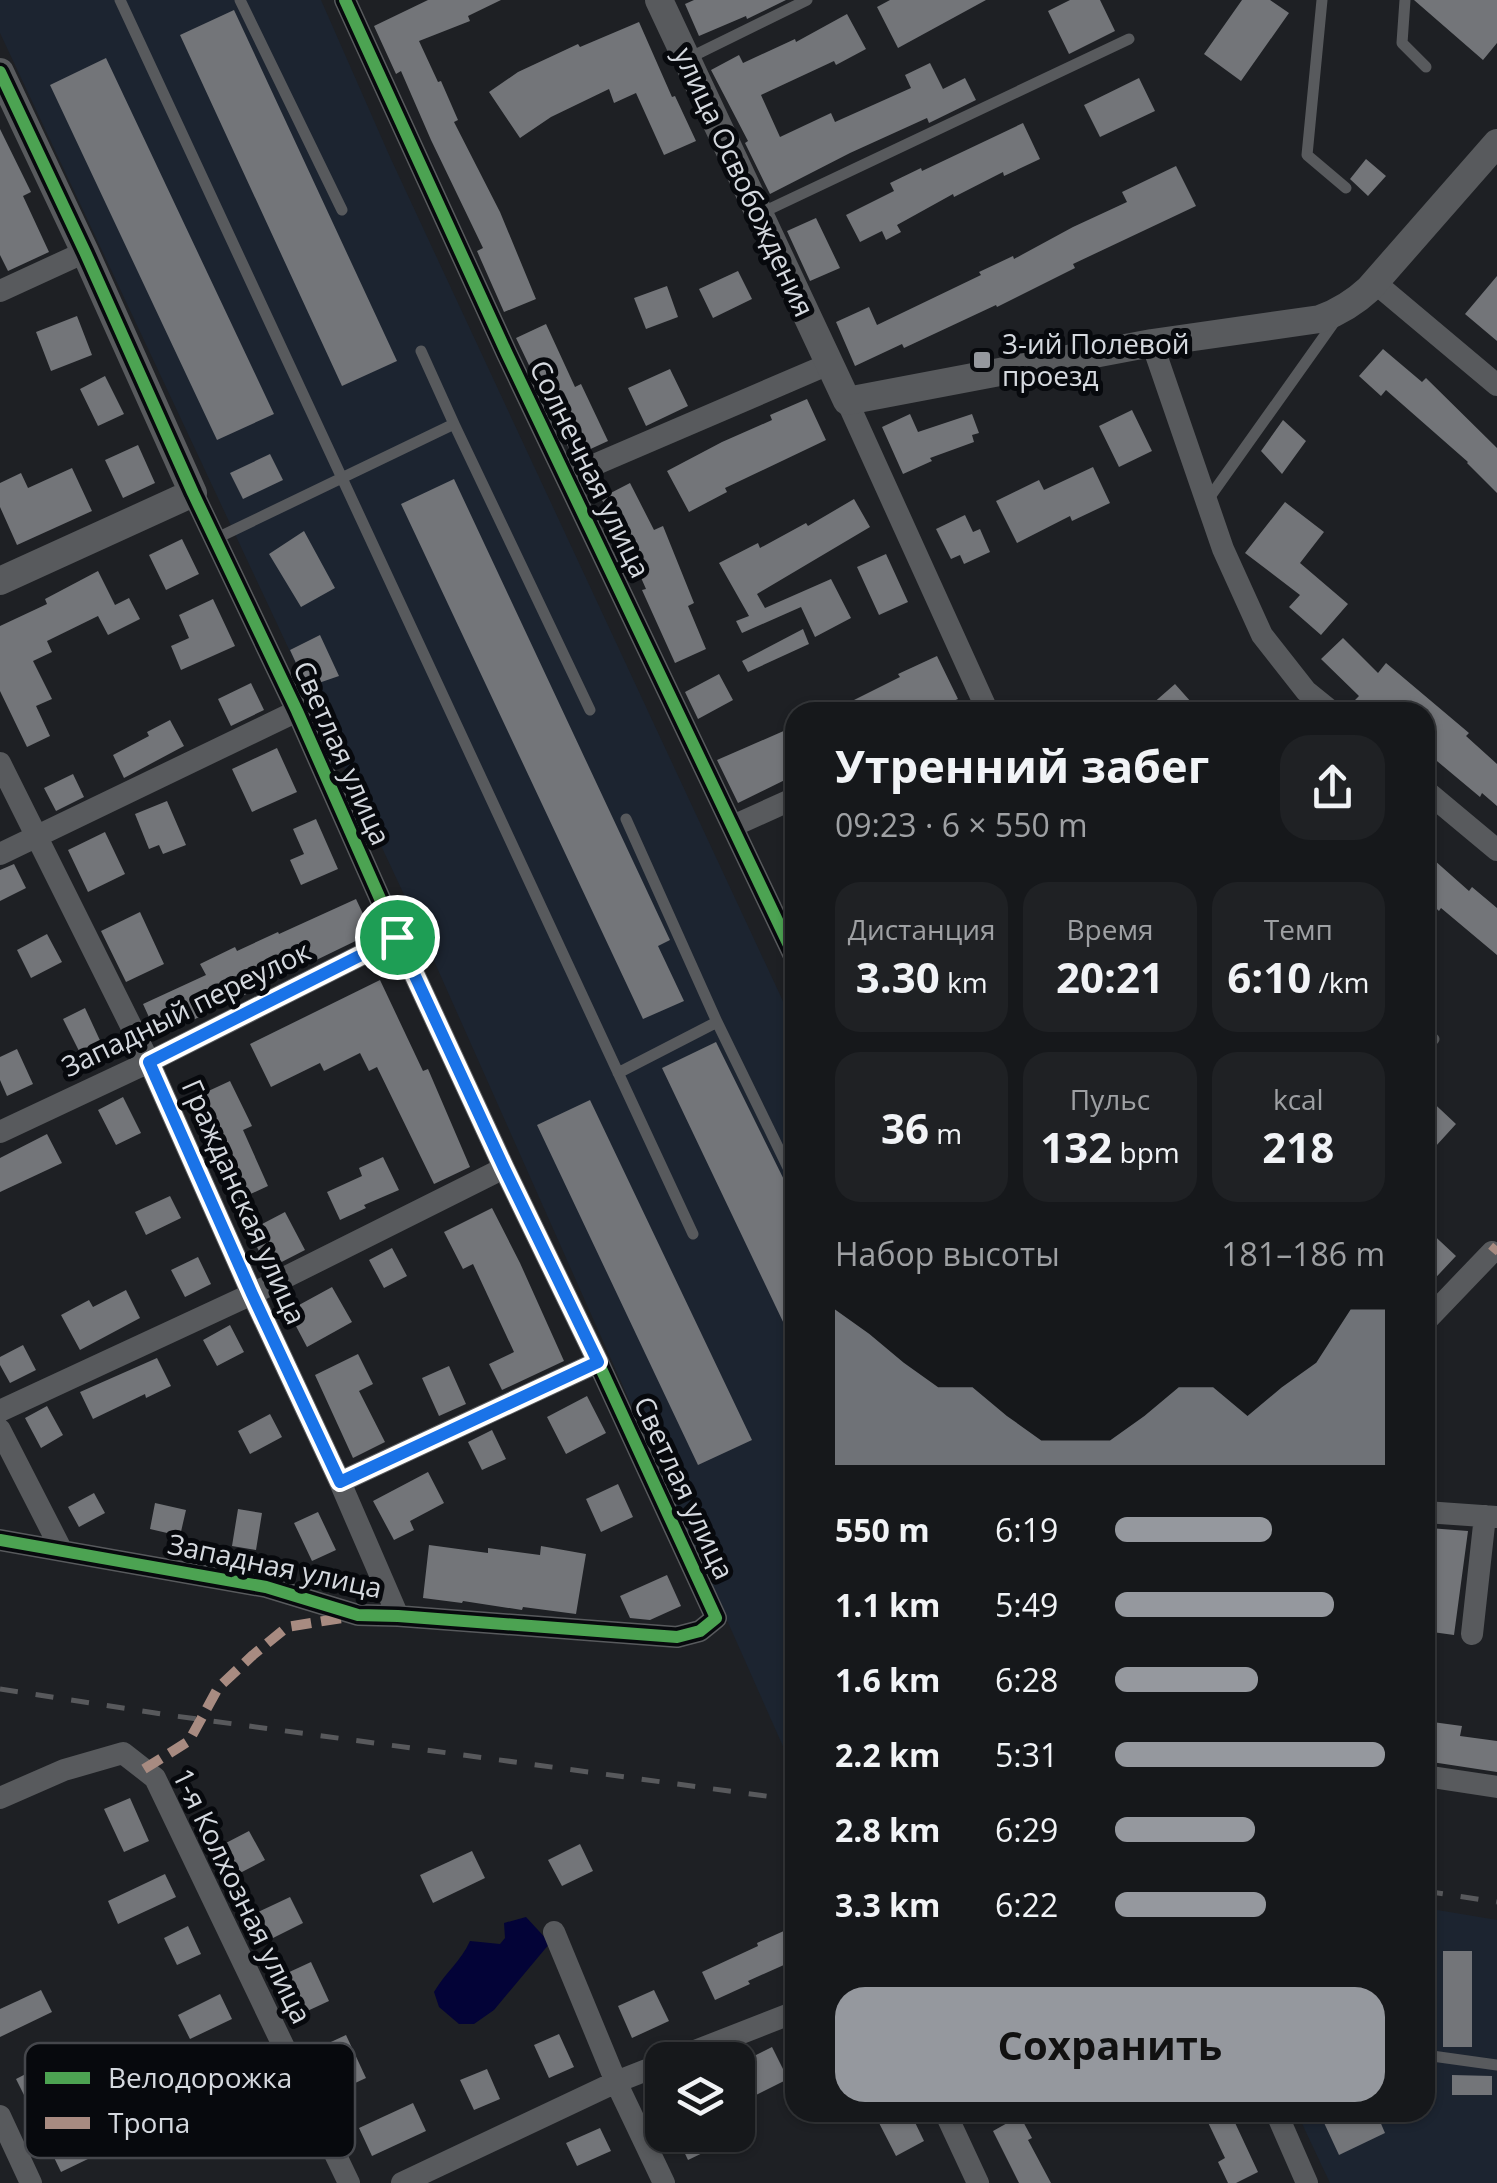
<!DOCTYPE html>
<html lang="ru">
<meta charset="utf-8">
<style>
:root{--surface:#16181b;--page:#1f2124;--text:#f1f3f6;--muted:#9ea0a3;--line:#35373a;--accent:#95989e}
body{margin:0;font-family:"Open Sans",sans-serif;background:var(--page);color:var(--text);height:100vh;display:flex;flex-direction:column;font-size:38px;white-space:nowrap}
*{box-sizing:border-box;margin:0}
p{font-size:32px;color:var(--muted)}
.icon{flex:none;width:55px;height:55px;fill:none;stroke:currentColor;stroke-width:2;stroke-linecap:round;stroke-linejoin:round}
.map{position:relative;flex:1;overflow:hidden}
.details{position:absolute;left:785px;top:702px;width:650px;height:1420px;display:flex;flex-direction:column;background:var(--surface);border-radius:30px;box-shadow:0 2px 8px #0004,0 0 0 2px var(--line)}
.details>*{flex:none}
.controls{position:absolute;left:645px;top:2042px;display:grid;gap:20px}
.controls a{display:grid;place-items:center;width:110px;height:110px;border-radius:20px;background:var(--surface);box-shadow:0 2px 8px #0004,0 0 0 2px var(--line);font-size:50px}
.pin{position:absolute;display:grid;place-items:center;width:85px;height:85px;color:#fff;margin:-42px;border:5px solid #fff;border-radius:50%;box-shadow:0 2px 10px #0007}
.round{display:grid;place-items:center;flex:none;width:105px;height:105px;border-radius:30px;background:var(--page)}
.overview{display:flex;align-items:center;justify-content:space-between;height:170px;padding:0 50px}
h1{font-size:45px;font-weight:700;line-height:75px}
.metrics{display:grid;grid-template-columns:repeat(3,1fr);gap:15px;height:170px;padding:10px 50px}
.metrics div{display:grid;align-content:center;border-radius:25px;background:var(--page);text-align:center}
.metrics b{font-size:42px;font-weight:700}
.metrics small{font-size:28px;font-weight:400}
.metrics p{font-size:28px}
.chart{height:280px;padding:20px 50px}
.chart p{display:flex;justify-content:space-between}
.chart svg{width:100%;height:180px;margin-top:10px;fill:var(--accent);opacity:.7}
.action{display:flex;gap:20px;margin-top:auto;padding:20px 50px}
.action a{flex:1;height:115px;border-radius:30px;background:var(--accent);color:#111;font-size:40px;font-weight:700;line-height:115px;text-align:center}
ul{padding:0 50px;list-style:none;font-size:32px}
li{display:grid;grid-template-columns:160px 120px 1fr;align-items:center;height:75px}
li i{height:25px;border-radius:12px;background:var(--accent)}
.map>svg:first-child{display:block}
.built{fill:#1c2430}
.water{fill:#030337}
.building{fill:#737579}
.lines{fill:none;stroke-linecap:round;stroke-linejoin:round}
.service{stroke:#585a5d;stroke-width:11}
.minor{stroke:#585a5d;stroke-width:22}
.tertiary{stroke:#585a5d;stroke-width:28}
.rail{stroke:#58595c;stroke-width:5;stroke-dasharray:18 18;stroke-linecap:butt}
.quiet{stroke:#a88b81;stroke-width:10;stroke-dasharray:20 10;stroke-linecap:butt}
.cycleway-casing{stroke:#07090d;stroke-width:19}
.cycleway{stroke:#4ca352;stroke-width:12}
.route-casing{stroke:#fff;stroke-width:20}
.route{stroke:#1a73e8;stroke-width:12}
.poi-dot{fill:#95989e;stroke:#07090d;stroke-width:4}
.labels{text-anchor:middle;stroke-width:10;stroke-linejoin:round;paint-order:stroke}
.street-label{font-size:28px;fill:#d5d9df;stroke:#07090d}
.poi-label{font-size:28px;fill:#d5d9df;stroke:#07090d;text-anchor:start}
.key{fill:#07090d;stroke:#45474c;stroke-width:2.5}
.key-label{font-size:28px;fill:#d5d9df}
</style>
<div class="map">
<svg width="1497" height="2183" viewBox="0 0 1497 2183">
<rect width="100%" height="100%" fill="#1e2024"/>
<!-- built -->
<path class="built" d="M0,0H321L390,157L795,1027V1763L790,1762L415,918L0,33Z
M1425,1908L1497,1920V2183H1330L1297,2113L1425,2112Z"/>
<!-- water -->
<path class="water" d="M526,1917L550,1943L494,2010L474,2024H459L439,2007L434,1992C445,1973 461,1961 470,1941L500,1944L505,1938L504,1923Z"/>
<!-- building -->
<path class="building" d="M428,0H501L468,16L470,21L419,41L438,82L441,81L458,120L454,122L500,212L536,299L504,312L477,251L483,248L431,140L401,71L396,74L374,26Z
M694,0H786L747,19L746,16L699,36L685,4Z
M890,0H986L898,48L877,7Z
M1070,0H1100L1115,31L1069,54L1048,11Z
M1242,0H1270L1289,13L1241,81L1204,54Z
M1414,0H1497V43L1483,60Z
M234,10L397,361L342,386L180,35Z
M847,14L866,49L836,65L834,61L761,95L780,137L831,113L835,122L911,88L905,75L930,63L943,89L965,78L976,100L929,123L927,118L850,153L770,194L745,143L748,141L711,70L739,55L743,63L795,39L796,42Z
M639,22L672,97L675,96L696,141L664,155L636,93L614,103L609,89L551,117L520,138L489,92L518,72L578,44L580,47Z
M106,58L274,414L217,440L50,85Z
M1139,78L1155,111L1100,137L1084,105Z
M1023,123L1040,159L1004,176L1003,172L954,197L953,194L897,225L901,232L886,240L882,231L860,242L846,215L894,191L890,183L921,168L922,171Z
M0,129L31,192L23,196L49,252L8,271L0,255Z
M1366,159L1386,176L1368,196L1350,179Z
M1176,166L1196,206L1073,264L1075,268L997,307L996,305L904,348L902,344L855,366L836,322L869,307L877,325L981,275L979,272L1013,256L1014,259L1073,227L1127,202L1122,192Z
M816,218L840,268L810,281L787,231Z
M738,271L752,299L713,318L699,289Z
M1497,276V341L1465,314Z
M667,286L678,317L646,329L634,298Z
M77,316L92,355L51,371L36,332Z
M546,324L575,387L581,384L608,441L573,457L516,338Z
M1383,349L1422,382L1426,378L1497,448V493L1467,463L1468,462L1386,390L1381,396L1359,376Z
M670,369L688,406L646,426L628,388Z
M105,376L124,414L98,426L80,389Z
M807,399L826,440L725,488L727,492L689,512L667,471L722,442L772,420L770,415Z
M1132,410L1152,451L1119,467L1099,426Z
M910,414L918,432L972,414L979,433L972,435L974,442L930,458L932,461L903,474L882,427Z
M1283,420L1306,441L1282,474L1261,451Z
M138,445L155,483L123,498L105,460Z
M270,454L283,480L243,499L230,473Z
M1093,467L1110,503L1072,521L1070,516L1017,543L996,501L1039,480L1044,490Z
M72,468L92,511L17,545L0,507V483L21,473L28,488Z
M454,479L670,940L658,946L684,1001L643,1019L401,504Z
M630,483L654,530L663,526L694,603L688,606L706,649L675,663L642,590L646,589L619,528L617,529L601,498Z
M854,499L870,527L757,594L765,608L831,579L851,618L815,637L801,607L742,633L736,621L749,616L719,563L758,543L760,548L806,523L808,526Z
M1285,502L1324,532L1300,563L1348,604L1321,635L1289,607L1300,595L1245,553Z
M965,515L973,532L980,529L990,552L964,564L960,555L951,559L936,529Z
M304,531L335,588L301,607L269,554Z
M182,539L199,574L166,590L149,555Z
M886,554L908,602L879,615L857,567Z
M98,571L115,605L129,598L140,619L108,635L98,616L47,641L52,652L33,661L52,699L36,706L50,736L27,747L0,691V626L47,604L45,599Z
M213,599L235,646L181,670L171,646L189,638L179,615Z
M803,629L809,644L748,672L742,661Z
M320,635L339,676L307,687L290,650Z
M1343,638L1378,673L1386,663L1469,733L1466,736L1497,764V806L1482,793L1480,797L1425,751V712H1363L1352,703L1359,696L1321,659Z
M937,656L958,699L928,712H830L900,677L898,674Z
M719,674L733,700L698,719L685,692Z
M251,683L264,710L231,726L218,699Z
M1175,684L1200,712H1143Z
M170,720L184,746L124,778L113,755L149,736L147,732Z
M795,726V775L738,803L717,760Z
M277,748L297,792L252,812L232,769Z
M73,774L84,797L56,811L44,788Z
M167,801L186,845L163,854L159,845L149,849L135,814Z
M316,819L338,869L301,885L290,860L304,854L293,829Z
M105,832L125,874L88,892L68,850Z
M1425,852L1469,891L1472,887L1497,908V955L1441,908L1439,911L1425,898Z
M14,864L26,888L0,901V870Z
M356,899L372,933L158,1037L143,1004L206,975L200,964L235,947L237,951L278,932L279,934Z
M140,912L164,964L126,982L101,931Z
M47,934L62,962L31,978L17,950Z
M380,980L423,1071L428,1069L470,1167L434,1184L377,1067L369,1071L360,1053L324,1071L320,1063L271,1087L250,1044Z
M85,1008L104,1049L83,1059L63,1019Z
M716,1042L795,1202V1347L662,1068Z
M17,1049L33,1084L7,1096L0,1080V1057Z
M230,1081L252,1126L243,1130L268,1186L233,1202L212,1156L215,1154L189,1100Z
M1425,1095L1456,1124L1425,1158Z
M123,1097L141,1133L116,1145L98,1110Z
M590,1100L752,1440L698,1465L537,1125Z
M47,1134L62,1163L0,1192V1158Z
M383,1157L399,1190L364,1205L366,1208L340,1220L327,1192L362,1176L359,1168Z
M170,1196L181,1218L146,1235L135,1212Z
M492,1208L520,1263L564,1361L502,1390L489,1364L514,1352L473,1264L463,1269L444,1232Z
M285,1212L305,1250L268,1269L249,1231Z
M1425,1227L1456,1256L1425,1289Z
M392,1248L407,1276L384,1288L369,1260Z
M198,1257L211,1284L185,1297L171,1270Z
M332,1287L352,1322L307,1347L288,1311Z
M126,1290L140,1318L80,1350L61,1315L89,1300L93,1307Z
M230,1325L244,1352L217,1366L203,1340Z
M23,1345L36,1370L10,1383L0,1365V1357Z
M358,1354L373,1384L359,1391L385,1442L353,1458L315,1375Z
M157,1358L171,1386L146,1398L145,1394L93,1419L80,1392Z
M449,1366L466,1404L439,1416L422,1378Z
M587,1396L606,1433L566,1454L547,1417Z
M47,1406L63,1435L41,1448L25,1418Z
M270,1414L282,1437L250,1454L238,1431Z
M492,1430L506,1459L482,1470L468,1442Z
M428,1472L444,1503L410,1521L414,1530L394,1540L373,1501Z
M618,1484L633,1517L601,1532L586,1499Z
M94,1493L105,1513L79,1527L68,1507Z
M155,1503L186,1510L180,1536L150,1529Z
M238,1509L262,1513L256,1550L232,1546Z
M318,1512L336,1550L312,1561L294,1523Z
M1429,1528L1468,1531L1454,1635L1425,1631V1558H1427Z
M429,1545L488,1553V1548L540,1555L541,1546L586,1554L576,1614L523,1607L522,1610L463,1601L462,1603L423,1598Z
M667,1575L681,1606L650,1620L630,1618L620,1596Z
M1425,1721L1462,1726L1460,1736L1497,1741V1772L1425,1761Z
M130,1798L149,1841L124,1852L104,1809Z
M249,1831L265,1860L240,1873L224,1844Z
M580,1844L593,1871L562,1886L548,1860Z
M472,1851L485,1878L433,1903L420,1875Z
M165,1874L176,1897L118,1924L108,1901Z
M290,1897L303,1923L269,1940L256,1913Z
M188,1926L201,1954L177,1965L164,1938Z
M795,1926V1960L748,1981L750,1984L715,2000L702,1972L758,1946L757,1943Z
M1443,1951H1472V2047H1443Z
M311,1962L329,2001L303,2013L285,1974Z
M41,1990L52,2012L0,2037V2009Z
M654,1990L669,2021L632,2038L618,2006Z
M220,1994L232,2019L190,2039L178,2015Z
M559,2034L574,2067L549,2078L534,2045Z
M346,2035L366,2078L340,2090L320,2047Z
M772,2047L788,2079L742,2102L738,2092V2064Z
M45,2064L65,2102L35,2117L16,2079Z
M487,2069L500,2099L474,2110L460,2080Z
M1452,2075L1492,2076V2095H1452Z
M413,2103L426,2131L372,2156L359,2128Z
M895,2112H910L924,2141L896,2156L878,2121Z
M1203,2112H1230L1258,2172L1236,2183H1228L1218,2162L1225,2158Z
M1319,2112H1376L1385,2133L1339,2155Z
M1020,2116L1032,2138L1028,2140L1051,2183H1019L993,2131Z
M600,2128L611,2151L577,2166L566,2143Z
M78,2133L90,2158L61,2172L49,2147Z
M676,2135H707L713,2148L688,2160Z"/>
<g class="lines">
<!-- service -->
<path class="service" d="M120,0L693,1234
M240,0L342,210
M1322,0L1307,155L1346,188
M1405,0L1402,43L1426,67
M689,58L807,0
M759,214L1129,39
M421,351L454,424
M1207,501L1335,321
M215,539L454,424L590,710
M717,1022L795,1182
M1425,1049L1434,1039
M618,1073L717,1022L626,819
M1425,2055L1497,2065"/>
<!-- minor -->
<path class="minor" d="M345,0L507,354L795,958
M1378,279L1379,286L1497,385
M0,291L85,252
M1152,343L1223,549L1262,635L1306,691L1332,712
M847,401L988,712
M566,477L829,364
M0,763L149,1062L252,1294L340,1482L398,1616
M1425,790L1497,850
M733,826L795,798
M0,854L297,711
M0,1132L149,1062L397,937
M1425,1322L1492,1252
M0,1411L252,1294L504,1168
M0,1430L61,1549
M340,1482L598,1362
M1425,1512L1497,1517
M0,1540L266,1587L358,1615L398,1616L677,1637L700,1631L716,1618L598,1362L504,1168L397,937L297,711L193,493
M1472,1634L1485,1516
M1425,1776L1497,1787
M0,1798L64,1770L123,1753L155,1778L349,2183
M554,1932L616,2082L664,2183
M672,2060L795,2012
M945,2112L978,2183
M1276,2112L1307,2183
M0,2116L31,2183
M402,2183L616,2082L662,2064"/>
<!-- tertiary -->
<path class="tertiary" d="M659,0L847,401L1152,343L1320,319C1339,312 1354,303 1369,289L1497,143
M0,72L85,252L193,493L0,581"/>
<!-- rail -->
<path class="rail" d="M0,1689L175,1716L795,1800
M1425,1891L1497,1902"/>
<!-- quiet -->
<path class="quiet" d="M1492,1252L1497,1246
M144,1769L189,1741L218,1688L253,1655L287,1627L348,1617"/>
<defs>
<path id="cycleway" d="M345,0L507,354L795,958
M0,72L85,252L193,493L297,711L397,937L504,1168L598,1362L716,1618L700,1631L677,1637L398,1616L358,1615L266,1587L0,1540"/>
</defs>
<!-- cycleway casing -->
<use href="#cycleway" class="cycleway-casing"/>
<!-- cycleway -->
<use href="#cycleway" class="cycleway"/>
</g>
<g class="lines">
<defs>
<path id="route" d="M397,937L504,1168L598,1362L340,1482L252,1294L149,1062Z"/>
</defs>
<!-- route casing -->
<use href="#route" class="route-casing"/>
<!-- route -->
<use href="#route" class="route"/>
</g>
<!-- markers -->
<rect class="poi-dot" x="972" y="350" width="20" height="20" rx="5"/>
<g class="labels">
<!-- street labels -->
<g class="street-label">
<text transform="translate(744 182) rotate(65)" y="10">улица Освобождения</text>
<text transform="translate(590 469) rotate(64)" y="10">Солнечная улица</text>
<text transform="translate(342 753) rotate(66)" y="10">Светлая улица</text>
<text transform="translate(186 1009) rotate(-26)" y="10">Западный переулок</text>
<text transform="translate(244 1202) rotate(66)" y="10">Гражданская улица</text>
<text transform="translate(684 1488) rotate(65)" y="10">Светлая улица</text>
<text transform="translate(275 1566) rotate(12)" y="10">Западная улица</text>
<text transform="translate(242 1896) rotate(64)" y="10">1-я Колхозная улица</text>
</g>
<!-- poi labels -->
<g class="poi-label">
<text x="1002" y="354">3-ий Полевой<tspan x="1002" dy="32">проезд</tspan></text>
</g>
</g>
<!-- legend -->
<rect x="25" y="2043" width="330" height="115" rx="15" class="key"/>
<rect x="45" y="2072" width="45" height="12" fill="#4ca352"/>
<rect x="45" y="2117" width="45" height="12" fill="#a88b81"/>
<g class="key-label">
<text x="108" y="2088">Велодорожка</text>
<text x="108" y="2133">Тропа</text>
</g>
</svg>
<div class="controls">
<a><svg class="icon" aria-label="layers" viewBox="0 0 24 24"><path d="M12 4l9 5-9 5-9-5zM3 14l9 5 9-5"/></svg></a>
</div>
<div class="pin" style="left:397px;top:937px;background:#1e9e55"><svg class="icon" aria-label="arrive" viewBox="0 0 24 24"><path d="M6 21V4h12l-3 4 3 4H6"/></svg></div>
<section class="details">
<div class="overview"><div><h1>Утренний забег</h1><p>09:23 · 6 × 550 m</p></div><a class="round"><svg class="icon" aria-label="share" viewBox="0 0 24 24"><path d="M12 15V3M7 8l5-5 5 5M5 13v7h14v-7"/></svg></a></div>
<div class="metrics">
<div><p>Дистанция</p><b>3.30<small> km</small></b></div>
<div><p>Время</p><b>20:21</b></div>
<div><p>Темп</p><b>6:10<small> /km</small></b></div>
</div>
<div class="metrics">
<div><b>36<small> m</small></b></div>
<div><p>Пульс</p><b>132<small> bpm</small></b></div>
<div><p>kcal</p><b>218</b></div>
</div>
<div class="chart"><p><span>Набор высоты</span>181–186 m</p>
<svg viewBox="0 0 160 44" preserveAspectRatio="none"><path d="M0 44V6L10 12L20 19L30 25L40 25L50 32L60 38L70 38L80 38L90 32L100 25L110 25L120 32L130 25L140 19L150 6L160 6V44z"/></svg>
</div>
<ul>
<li><b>550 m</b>6:19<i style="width:58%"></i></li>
<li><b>1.1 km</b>5:49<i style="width:81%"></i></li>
<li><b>1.6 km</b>6:28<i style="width:53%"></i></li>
<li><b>2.2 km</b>5:31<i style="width:100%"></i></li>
<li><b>2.8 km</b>6:29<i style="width:52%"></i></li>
<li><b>3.3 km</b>6:22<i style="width:56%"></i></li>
</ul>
<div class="action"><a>Сохранить</a></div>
</section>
</div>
